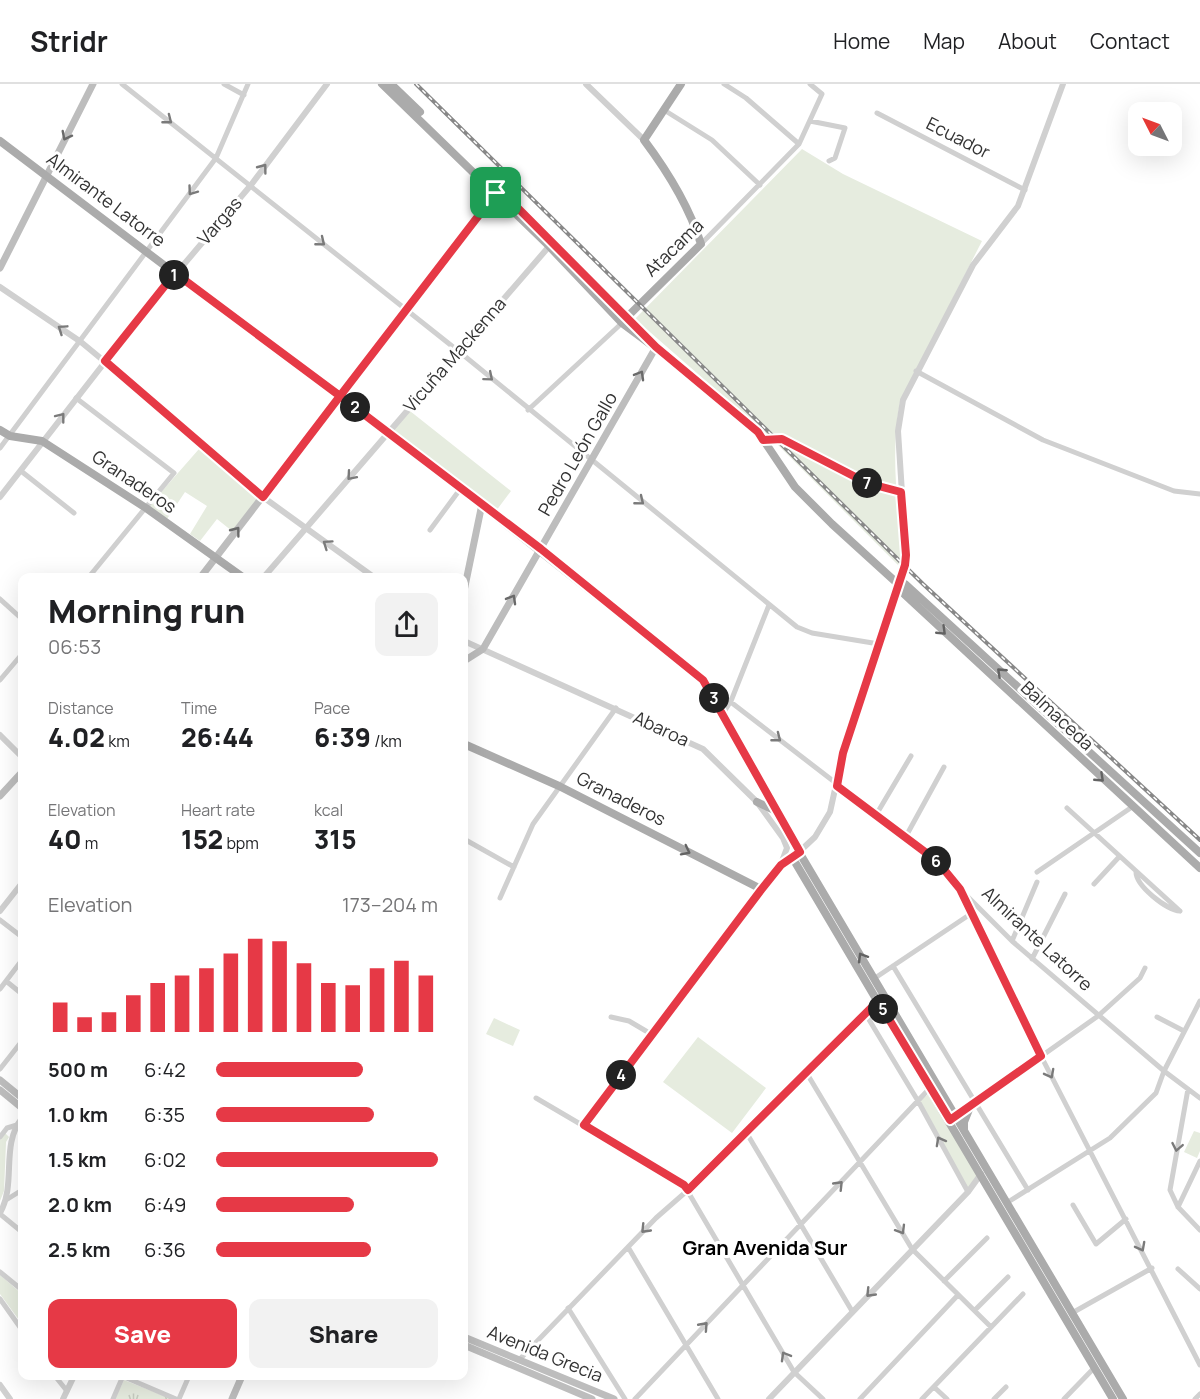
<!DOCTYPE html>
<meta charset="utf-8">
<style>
:root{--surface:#fff;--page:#f2f2f2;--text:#202124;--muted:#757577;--line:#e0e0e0;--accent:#e63946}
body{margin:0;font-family:Manrope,sans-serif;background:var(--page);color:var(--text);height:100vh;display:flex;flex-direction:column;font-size:22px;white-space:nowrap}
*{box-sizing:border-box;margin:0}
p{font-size:20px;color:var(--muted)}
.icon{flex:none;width:33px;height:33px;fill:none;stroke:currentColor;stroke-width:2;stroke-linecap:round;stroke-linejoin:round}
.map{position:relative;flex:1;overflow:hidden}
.panel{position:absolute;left:18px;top:489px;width:450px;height:807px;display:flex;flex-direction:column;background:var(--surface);border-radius:12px;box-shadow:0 6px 24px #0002}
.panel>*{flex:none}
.needle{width:39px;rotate:312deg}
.tools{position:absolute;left:1128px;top:18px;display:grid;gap:12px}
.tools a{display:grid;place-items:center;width:54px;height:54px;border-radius:12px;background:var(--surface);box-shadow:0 6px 24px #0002;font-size:30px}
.pin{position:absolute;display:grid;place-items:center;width:51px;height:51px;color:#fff;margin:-26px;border-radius:12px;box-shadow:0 3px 9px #0006}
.km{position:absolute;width:30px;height:30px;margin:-15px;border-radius:50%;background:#222;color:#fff;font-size:16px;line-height:30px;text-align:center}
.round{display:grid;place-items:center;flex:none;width:63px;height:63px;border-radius:12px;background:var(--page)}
.overview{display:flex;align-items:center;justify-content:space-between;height:102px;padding:0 30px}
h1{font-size:33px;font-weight:800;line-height:45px}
.metrics{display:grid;grid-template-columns:repeat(3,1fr);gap:9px;height:102px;padding:6px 30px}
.metrics div{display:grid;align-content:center}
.metrics b{font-size:26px;font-weight:800}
.metrics small{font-size:16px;font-weight:400}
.metrics p{font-size:16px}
.chart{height:168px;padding:12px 30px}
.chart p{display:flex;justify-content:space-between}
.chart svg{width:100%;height:108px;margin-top:6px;stroke:var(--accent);stroke-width:6}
.primary-button{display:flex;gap:12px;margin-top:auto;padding:12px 30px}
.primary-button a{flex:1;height:69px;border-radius:12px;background:var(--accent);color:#fff;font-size:24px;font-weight:800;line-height:69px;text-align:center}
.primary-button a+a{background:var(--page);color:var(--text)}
ul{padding:0 30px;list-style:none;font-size:20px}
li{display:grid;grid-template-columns:96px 72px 1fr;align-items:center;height:45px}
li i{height:15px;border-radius:8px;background:var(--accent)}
header{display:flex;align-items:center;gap:36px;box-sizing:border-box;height:84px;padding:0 30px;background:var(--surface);border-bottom:2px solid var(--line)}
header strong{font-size:28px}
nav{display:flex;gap:33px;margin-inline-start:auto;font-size:21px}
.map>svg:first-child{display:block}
.grass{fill:url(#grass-tufts)}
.park{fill:#e6ecdf}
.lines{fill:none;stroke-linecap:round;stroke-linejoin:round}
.minor{stroke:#d0d0d0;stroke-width:5}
.tertiary{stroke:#d0d0d0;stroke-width:6}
.secondary{stroke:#bdbdbd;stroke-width:7}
.primary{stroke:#ababab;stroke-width:8}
.rail-casing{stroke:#888;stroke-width:4}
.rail{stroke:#fff;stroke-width:1.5;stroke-dasharray:4.5;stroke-linecap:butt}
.oneway{stroke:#7a7a7a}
.oneway2{stroke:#6a6a6a}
.oneway3{stroke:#636363}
.route-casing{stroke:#fff;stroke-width:12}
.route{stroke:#e63946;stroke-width:8}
.labels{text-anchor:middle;stroke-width:6;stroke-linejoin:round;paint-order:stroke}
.street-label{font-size:18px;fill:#333;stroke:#fff}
.neighbourhood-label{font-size:20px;font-weight:bold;fill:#000;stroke:#fff}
</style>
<header>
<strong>Stridr</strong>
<nav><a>Home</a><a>Map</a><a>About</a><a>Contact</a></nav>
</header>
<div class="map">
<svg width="1200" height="1315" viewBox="0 0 1200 1315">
<defs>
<pattern id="grass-tufts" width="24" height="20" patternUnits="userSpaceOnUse" patternTransform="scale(1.5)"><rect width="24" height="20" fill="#e6ecdf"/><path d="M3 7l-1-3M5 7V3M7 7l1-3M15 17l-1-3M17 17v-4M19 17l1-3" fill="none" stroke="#c6cbc0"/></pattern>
</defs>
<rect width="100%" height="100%" fill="#fff"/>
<!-- grass -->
<path class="grass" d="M124,1296L172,1315H115Z"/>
<!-- park -->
<path class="park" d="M802,65L843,90L982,157L900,318C890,368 898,422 902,473L898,481L769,352L635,235Z
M410,327L511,407L496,427L392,347Z
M203,364L256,412V417L232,447L217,435L200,457L190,450L207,422L185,408L167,435L149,422L199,365Z
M494,934L520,946L513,962L486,950Z
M698,953L766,1004L732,1049L663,998Z
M929,1010L979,1092L968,1108L918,1017Z
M1194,1047L1200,1049V1067L1197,1074L1184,1068Z
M5,1049L9,1053L6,1058L4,1107L0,1117V1056Z
M0,1191L22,1210V1240L0,1210Z"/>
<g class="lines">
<!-- minor -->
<path class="minor" d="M122,0L462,270L797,543L812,549L879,560
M224,0L244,11
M724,0L746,14L799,60
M664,26L712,56L760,101
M877,29L1025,106
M810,37L845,44L835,74L829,77
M701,160L799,60L822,10L810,0
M916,287L1043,356L1174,407L1200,410
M76,314L174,389L88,494
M528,326L622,239
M763,356L782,355L867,399L901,408
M0,364L216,74L248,0
M21,387L74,429
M430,446L461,404
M0,515L22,535
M0,596L22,570
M706,599L937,777L960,805L1012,857L1164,987L1200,1014
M722,631L731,617L769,521
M1067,724L1180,827
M876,731L911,672
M905,754L944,683
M464,755L514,783
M1136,787C1135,802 1167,826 1180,827
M1037,788L1132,723
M1094,800L1119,773
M962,810L1041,972L1200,1281
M500,814L533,740L616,624
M0,836L22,853
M1012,857L1037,798
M1032,875L1065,810
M893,882L1028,1106
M875,894L972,829
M6,897L22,910
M0,905L22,876
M865,929L918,1017L968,1108
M611,933L629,937L651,950
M1157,933L1184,947
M0,985L22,957
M806,988L912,1165L991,1243
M1188,1005L1170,1106L1178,1123L1200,1146
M536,1014L684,1101L794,1288L823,1315
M954,1034L1098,932L1140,894L1145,884
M583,1041L761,805
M746,1048L852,1227
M0,1053L7,1044L17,1041
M6,1116L22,1106
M1008,1118L1110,1054L1156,1009L1164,987L1200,917
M1073,1121L1096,1160L1126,1135
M1178,1123L1200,1077
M0,1130L22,1148
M628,1163L718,1315
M1178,1185L1200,1205
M0,1188L22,1206
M944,1197L987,1154
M0,1215L22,1246
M568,1224L625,1315
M975,1226L1008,1193
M1072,1229L1152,1184
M519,1276L656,1134L688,1106L878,917
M55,1292L67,1307
M122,1292L176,1315
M232,1292L240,1295
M934,1303L947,1315
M113,1315L123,1292
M179,1315L189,1292
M635,1315L930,1004
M860,1315L958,1211
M922,1315L1023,1210
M994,1315L1006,1303
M1064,1315L1095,1283
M1195,1315L1200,1310"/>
<!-- tertiary -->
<path class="tertiary" d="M586,0L644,56
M0,203L81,258L202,358L263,413L375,494
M0,413L147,224L251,101L327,0
M263,494L552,159
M464,557L703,665L757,718L783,754L787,764L781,780
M0,651L22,673
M799,768L815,753L830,728L843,669L905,481L906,471L898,347L903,316L973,181L1018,122L1063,0
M0,827L22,799
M0,1129C17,1099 0,1062 22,1034
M0,1301L10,1315
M63,1315L74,1292
M769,1315L968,1108L981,1090"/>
<!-- secondary -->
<path class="secondary" d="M0,184L93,0
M200,494L499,105
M464,507L482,420
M464,577L483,565L656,263
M0,712L22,688
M0,996L22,1014
M0,1006L22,1024
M464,1253L614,1315
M464,1261L592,1315
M232,1315L242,1292"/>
<!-- primary -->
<path class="primary" d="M382,0L549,162L622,239L693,292L758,348L795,403L832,440L898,500L902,508L1200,784
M391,0L420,28
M0,57L280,269L389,348L703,596L799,768L1123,1315
M584,191L639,246
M624,236L701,160C689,122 668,88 644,56L681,0
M0,346L10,352L42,357L146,424L244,494
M898,500H905L1200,769
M464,660L559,702L761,805L781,781L794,772
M757,718L776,727
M792,773L1113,1315
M964,1045V1038L970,1023"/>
<defs>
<path id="rail" d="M416,0L923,500L1200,756"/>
</defs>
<!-- rail casing -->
<use href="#rail" class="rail-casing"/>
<!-- rail -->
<use href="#rail" class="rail"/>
</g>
<!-- one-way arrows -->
<defs><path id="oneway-chevron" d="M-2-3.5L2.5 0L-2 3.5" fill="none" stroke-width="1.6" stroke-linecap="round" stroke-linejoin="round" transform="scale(1.5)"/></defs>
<g class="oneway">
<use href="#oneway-chevron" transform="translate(168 36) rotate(38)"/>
<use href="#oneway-chevron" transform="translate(263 84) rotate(-53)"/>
<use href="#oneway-chevron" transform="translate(192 107) rotate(126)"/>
<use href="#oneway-chevron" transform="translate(321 158) rotate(39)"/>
<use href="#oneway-chevron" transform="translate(62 245) rotate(-146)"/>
<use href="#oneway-chevron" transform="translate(489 293) rotate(40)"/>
<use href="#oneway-chevron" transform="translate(61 333) rotate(-52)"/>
<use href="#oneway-chevron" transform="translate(351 392) rotate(131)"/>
<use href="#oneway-chevron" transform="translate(640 417) rotate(39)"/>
<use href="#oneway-chevron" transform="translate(327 460) rotate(-145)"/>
<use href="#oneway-chevron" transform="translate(777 654) rotate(38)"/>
<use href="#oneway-chevron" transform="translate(1050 990) rotate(62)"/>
<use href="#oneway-chevron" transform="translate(940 1057) rotate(-119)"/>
<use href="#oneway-chevron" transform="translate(1177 1063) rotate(101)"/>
<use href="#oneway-chevron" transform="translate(839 1101) rotate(-46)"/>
<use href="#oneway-chevron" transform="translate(645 1145) rotate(134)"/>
<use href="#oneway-chevron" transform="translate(901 1146) rotate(59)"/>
<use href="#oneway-chevron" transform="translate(1141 1163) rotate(62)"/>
<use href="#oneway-chevron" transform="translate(870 1209) rotate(134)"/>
<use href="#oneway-chevron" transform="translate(704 1242) rotate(-48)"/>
<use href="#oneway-chevron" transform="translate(785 1272) rotate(-120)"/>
</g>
<g class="oneway2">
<use href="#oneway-chevron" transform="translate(66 52) rotate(117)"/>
<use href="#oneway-chevron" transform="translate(640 291) rotate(-60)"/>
<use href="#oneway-chevron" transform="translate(236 447) rotate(-53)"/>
<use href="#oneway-chevron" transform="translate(512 515) rotate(-60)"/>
</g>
<g class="oneway3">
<use href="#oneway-chevron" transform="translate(942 547) rotate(44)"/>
<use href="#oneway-chevron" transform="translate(1001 588) rotate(-137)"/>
<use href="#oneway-chevron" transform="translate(1100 694) rotate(43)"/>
<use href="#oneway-chevron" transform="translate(686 767) rotate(27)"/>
<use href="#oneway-chevron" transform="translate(862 873) rotate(-121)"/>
</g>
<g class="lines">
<defs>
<path id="route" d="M496,109L340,312L175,189L105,277L263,413L340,312L541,465L703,596L800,768L781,781L761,806L584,1041L684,1101L688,1106L878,917L950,1036L1041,972L960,805L937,777L837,702L843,669L905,481L906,471L901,408L867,399L782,355L763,356L758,348L656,263L499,105L496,109"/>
</defs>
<!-- route casing -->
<use href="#route" class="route-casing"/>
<!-- route -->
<use href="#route" class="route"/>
</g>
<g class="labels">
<!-- street labels -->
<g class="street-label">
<text transform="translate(958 54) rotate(27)" y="6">Ecuador</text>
<text transform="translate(106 116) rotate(37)" y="6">Almirante Latorre</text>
<text transform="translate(220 137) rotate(-49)" y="6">Vargas</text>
<text transform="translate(674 164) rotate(-44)" y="6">Atacama</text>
<text transform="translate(455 271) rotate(-49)" y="6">Vicuña Mackenna</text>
<text transform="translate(578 370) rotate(-60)" y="6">Pedro León Gallo</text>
<text transform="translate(134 398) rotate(34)" y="6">Granaderos</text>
<text transform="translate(1057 632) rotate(43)" y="6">Balmaceda</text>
<text transform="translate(661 645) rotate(25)" y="6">Abaroa</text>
<text transform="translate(621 715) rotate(27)" y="6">Granaderos</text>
<text transform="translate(1037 855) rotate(43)" y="6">Almirante Latorre</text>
<text transform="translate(545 1270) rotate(22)" y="6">Avenida Grecia</text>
</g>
<!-- neighbourhood labels -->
<g class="neighbourhood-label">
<text x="765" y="1171">Gran Avenida Sur</text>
</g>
</g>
</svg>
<div class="tools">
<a><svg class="needle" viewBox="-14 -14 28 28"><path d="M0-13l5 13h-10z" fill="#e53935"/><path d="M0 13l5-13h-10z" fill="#757577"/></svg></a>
</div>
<div class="pin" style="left:496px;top:109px;background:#1e9e55"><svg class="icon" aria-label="arrive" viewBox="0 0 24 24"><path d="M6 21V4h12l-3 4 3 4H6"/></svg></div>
<b class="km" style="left:174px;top:191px">1</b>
<b class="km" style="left:355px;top:323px">2</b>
<b class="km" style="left:714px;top:614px">3</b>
<b class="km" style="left:621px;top:991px">4</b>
<b class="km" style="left:883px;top:925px">5</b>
<b class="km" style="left:936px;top:777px">6</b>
<b class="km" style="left:867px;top:399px">7</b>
<section class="panel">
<div class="overview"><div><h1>Morning run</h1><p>06:53</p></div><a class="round"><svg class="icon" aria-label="share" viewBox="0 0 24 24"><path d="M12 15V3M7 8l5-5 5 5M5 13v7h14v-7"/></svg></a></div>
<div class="metrics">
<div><p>Distance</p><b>4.02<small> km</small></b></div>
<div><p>Time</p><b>26:44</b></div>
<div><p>Pace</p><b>6:39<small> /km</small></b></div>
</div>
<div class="metrics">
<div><p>Elevation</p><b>40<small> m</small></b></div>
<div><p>Heart rate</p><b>152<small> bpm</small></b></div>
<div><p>kcal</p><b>315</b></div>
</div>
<div class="chart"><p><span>Elevation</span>173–204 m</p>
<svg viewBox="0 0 160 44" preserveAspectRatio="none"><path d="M5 44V32M15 44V38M25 44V36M35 44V29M45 44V24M55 44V21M65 44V18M75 44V12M85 44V6M95 44V7M105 44V16M115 44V24M125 44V25M135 44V18M145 44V15M155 44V21"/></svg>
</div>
<ul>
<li><b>500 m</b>6:42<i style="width:66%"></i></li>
<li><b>1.0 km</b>6:35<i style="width:71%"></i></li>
<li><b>1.5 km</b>6:02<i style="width:100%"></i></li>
<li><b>2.0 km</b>6:49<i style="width:62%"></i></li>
<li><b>2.5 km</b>6:36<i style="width:70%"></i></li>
</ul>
<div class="primary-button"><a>Save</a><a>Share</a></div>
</section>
</div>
